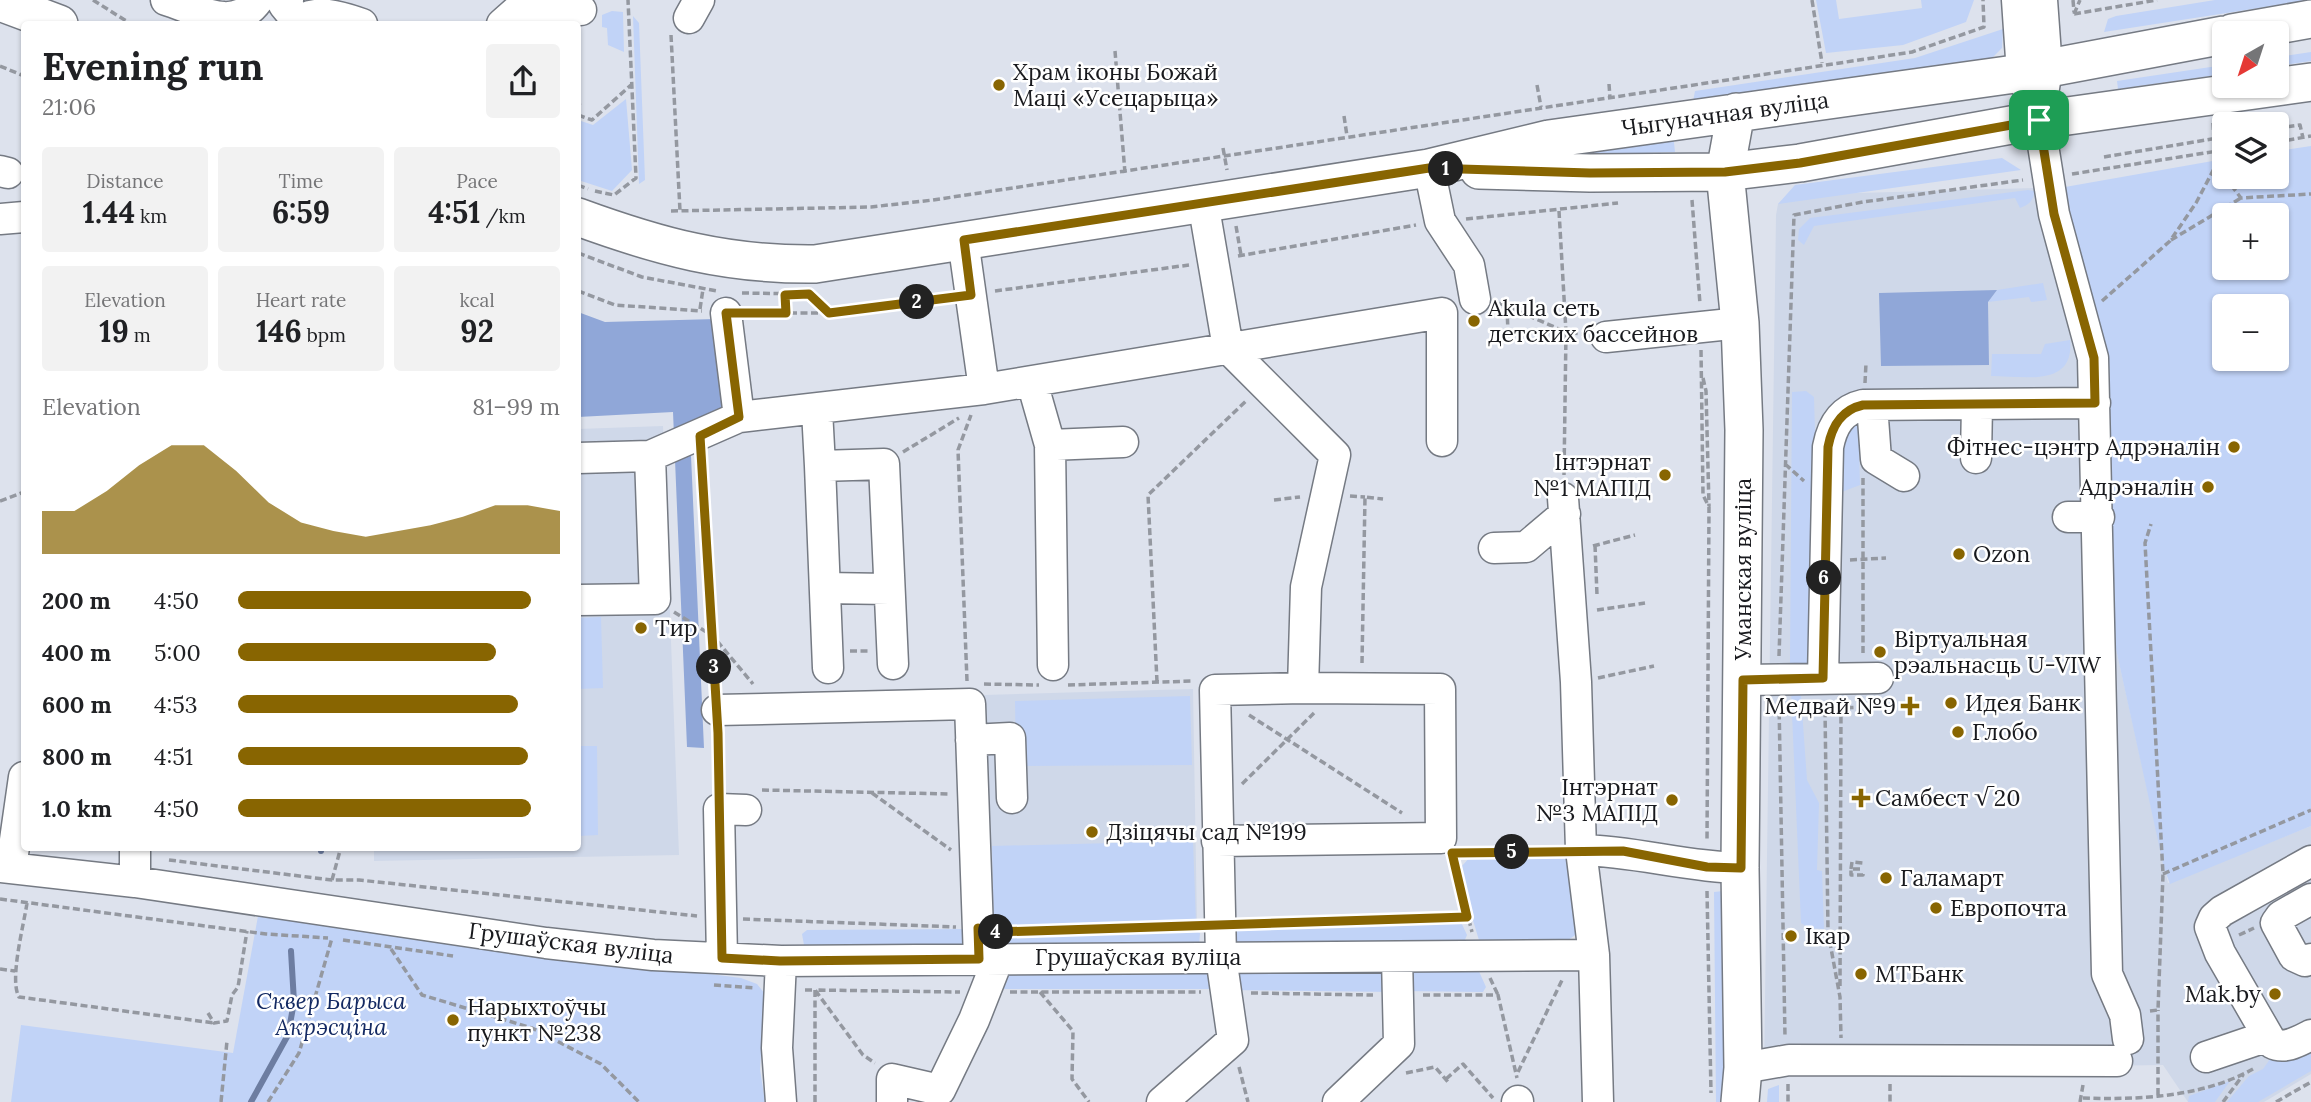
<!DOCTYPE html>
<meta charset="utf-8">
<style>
:root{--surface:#fff;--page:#f2f2f2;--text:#202124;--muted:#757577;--accent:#886501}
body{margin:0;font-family:Lora,serif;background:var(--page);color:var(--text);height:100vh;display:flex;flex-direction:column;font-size:26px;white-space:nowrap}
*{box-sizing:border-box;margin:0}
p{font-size:23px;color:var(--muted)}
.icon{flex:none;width:38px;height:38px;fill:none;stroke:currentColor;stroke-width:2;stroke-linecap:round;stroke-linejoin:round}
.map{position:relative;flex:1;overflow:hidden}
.details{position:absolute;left:21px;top:21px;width:560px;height:830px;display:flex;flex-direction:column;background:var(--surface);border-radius:7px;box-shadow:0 2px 5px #0004}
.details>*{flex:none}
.needle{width:46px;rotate:219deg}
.controls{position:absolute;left:2212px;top:21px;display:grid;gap:14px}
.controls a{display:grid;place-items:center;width:77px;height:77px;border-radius:7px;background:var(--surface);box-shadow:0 2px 5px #0004;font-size:35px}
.pin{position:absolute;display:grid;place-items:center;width:60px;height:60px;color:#fff;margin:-30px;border-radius:14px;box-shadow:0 4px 10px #0006}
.km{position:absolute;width:35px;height:35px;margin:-18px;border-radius:50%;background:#222;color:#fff;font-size:19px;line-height:35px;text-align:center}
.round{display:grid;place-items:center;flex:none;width:74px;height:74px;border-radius:7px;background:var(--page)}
.head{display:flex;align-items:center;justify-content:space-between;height:119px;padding:0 21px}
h1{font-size:38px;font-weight:700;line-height:52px}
.figures{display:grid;grid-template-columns:repeat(3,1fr);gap:10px;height:119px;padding:7px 21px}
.figures div{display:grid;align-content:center;border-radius:7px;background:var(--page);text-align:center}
.figures b{font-size:30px;font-weight:700}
.figures small{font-size:19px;font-weight:400}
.figures p{font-size:19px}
.chart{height:196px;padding:14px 21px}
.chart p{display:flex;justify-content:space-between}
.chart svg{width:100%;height:126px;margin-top:7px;fill:var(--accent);opacity:.7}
ul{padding:0 21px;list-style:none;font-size:23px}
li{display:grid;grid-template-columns:112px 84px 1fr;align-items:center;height:52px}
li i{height:18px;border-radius:9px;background:var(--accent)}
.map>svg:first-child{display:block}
.built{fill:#cfd8e9}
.green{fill:#c1d3f7;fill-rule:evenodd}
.forest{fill:#90a7d8}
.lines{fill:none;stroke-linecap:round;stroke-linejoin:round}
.stream{stroke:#6d7da1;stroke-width:6}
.minor-casing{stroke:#757a83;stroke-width:33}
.major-casing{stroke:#757a83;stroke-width:40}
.path{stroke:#9498a0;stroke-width:3.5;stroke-dasharray:7 3.5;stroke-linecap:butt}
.minor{stroke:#fff;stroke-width:30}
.major{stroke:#fff;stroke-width:37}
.route-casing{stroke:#fff;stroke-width:14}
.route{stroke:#886501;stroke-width:9}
.poi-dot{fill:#886501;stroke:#fff;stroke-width:2.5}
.labels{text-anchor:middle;stroke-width:5;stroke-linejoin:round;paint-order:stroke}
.poi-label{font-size:23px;fill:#191a1e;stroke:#fff;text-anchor:start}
.street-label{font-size:23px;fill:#191a1e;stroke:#fff}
.park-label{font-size:23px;font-style:italic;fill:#132962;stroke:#fff}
</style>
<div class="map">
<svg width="2311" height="1102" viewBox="0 0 2311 1102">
<rect width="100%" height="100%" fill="#dde2ed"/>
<!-- built -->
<path class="built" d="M2065,187L2100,355L2109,617L2168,883L2311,826V1074L2264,1102H2188L2163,1065L1764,1071L1776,215L1778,204L1788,195Z
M663,426L679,855L374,861V847H578V429Z
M1193,689L1197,924L991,930L984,695Z"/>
<!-- green -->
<path class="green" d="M1816,0H1836L1839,19L1922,8L1921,0H1974L1966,22L1903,45L1826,53Z
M2215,0H2311L2104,32L2108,19L2116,16Z
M612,11L623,12L624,52L608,45L607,28L602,27V15Z
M633,16L639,23L645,180L639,184Z
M2003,29L2002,48L1991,59L1692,107L1695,91L1915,58Z
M2311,52V61L2277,66V57Z
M2224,65V74L2118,89L2117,81Z
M626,99L632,170L612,191L578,180V120L593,125Z
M1673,133L1675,152L1582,155L1580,151Z
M2311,146V826L2170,884L2164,868L2109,617L2100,355L2065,187L2224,159V177H2277V151ZM2224,215H2277V268H2224ZM2224,306H2277V359H2224Z
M2002,158L2021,170L1778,204L1795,185Z
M2028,190L2034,191C2034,201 2028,205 2020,208L2015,198L1814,226L1804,245L1798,240L1799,229L1810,218Z
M2043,283L2047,300L2031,302L2029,297L1988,302L1997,290Z
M2070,340C2075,388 2023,376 1991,376L1992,354H2041L2045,344Z
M1806,391L1814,397L1821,651L1815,663L1790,664L1792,392Z
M1858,417L1860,485L1839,493L1841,439Z
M601,617L603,688L578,689V618Z
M1791,690L1801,696L1807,780L1819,803L1817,870L1822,871L1824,929L1809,928L1801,923Z
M1190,696L1192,765L1016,766L1015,701Z
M578,746H597L598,835L578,836Z
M1193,841L1196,923L994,928L992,846Z
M1470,857L1566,859L1578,933L1564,943L1481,947L1463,887L1462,866Z
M1723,891L1724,1102H1716L1714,892Z
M258,916L741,978L757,984L765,994L760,1069L765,1102H11L21,1025L233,1053Z
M1460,920L1467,935L1464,942L1232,945L1230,927Z
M970,929L972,949L804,945L802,934L807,930Z
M1194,930L1200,933L1199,947L996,954L985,942L993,935Z
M1001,966L1209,971L1211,989H993Z
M1477,967L1486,987L1483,992L1401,991V969Z
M1385,968L1394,992L1229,990L1225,970Z
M2311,1042V1071L2258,1102H2227L2249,1076L2263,1069L2273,1055Z
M2230,1081L2215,1102H2188L2189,1096Z
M1779,1085V1102H1767L1768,1089Z"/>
<!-- forest -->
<path class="forest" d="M1997,290L1988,302L1989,365L1881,366L1879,293Z
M578,312L605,322L716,319L724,413L690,433L704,748L687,747L673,412L578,417Z"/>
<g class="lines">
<!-- stream -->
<path class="stream" d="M321,847V851
M251,1102L288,1035L294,1002L291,951"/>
<defs>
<path id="minor" d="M166,0C198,10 235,33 258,0
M288,0L284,5L298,22
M2017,0L2022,73L2039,120L2054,214L2093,358L2107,974L2125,1015L2128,1039
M2042,0L2047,69L2044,88
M689,18L699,0
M296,24C313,7 342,17 362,24
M502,24L519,9L581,10
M1429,168L1440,221L1469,265L1475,299
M0,171L8,173
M0,219L24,217
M726,313L739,417L984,389L963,240
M1606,337L1740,323
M1032,382L1050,445L1053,665
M984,389L1442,313V441
M1872,405L1876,459L1904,476
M817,410L820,466
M1050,445L1123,442
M578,458L650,456L739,417
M1976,458L1977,404
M1563,498L1576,682L1581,850
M2068,517H2099
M1494,548L1526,547L1565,514
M825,588L889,589
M578,600L655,599L650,456
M828,668L820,466L884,464L893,664
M1823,678L1828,447C1832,426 1841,410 1863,405L2095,403
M1743,680L1878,678
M717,710L970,704L979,959
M971,740L1010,738L1012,798
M1217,841L1441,838L1440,689L1303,688
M135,847V882
M2311,861L2222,911L2214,918L2210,927L2220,953L2272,1043C2285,1050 2299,1041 2311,1035
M0,867L135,882L546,943L653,955L781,961L1594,955L1581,850C1635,851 1686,867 1740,868
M11,868L24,777
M2311,899L2281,916L2276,923L2294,956L2305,961L2311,959
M1594,955L1598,1102
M722,958L719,809L746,810
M2206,1057L2268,1036
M1743,1068L1789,1060L2117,1061
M781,1102L777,1048L781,961
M892,1102V1079L940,1090L974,1020L998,959
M1162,1102L1233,1040L1221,957L1215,690L1303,688L1306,587L1335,455L1228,348L1203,202
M1338,1102L1399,1044L1397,957
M1517,1102L1518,1101"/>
<path id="major" d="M0,2L59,24
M2232,33L2311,19
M1736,112L1725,172L1740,323L1744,430L1740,868L1743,1068L1740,1102
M1479,170L1590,173L1725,172L1800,163L2039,120L2311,82
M578,217C660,247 727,265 815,264L1429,168L1549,139L2022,73L2224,35"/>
</defs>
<!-- minor casing -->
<use href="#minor" class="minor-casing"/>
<!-- major casing -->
<use href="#major" class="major-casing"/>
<!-- path -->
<path class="path" d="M93,0L131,24
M1812,0L1822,63
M2073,0L2074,12
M2074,14L2157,0
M2074,14L2080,0
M671,35L680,211
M1115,51L1125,173
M0,66L24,76
M1609,84L1610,98
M1537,85L1541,107
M578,106L580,103
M578,115L592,120L631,85
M1344,116L1347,136
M2213,123L2214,139
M2277,128L2300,125L2303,138
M2277,142L2311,136
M1223,148L1227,170
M2104,157L2224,137
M2216,165L2224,176
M2072,174L2224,150
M2225,177L2241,198L2311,194
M578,185L588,189
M595,191L614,195L636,178L628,0
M1692,200L1700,304
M671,211L871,207L933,200L1912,52L1984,27L1983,0
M1559,211L1566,332L1582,334
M1466,219L1618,203
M1236,226L1241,255
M2171,240L2241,198
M578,253L642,277L717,291
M1238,256L1416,225
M578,291L615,305L702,311
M995,291L1189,265
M742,293L809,294L828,312
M785,295L786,313
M2102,301L2170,241L2196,203L2216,165L2221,151L2219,138
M1499,303L1566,332L1564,475
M1507,307L1508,333
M700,309L703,289
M748,313H829L946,298
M1497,333L1562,332
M1701,350L1703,495L1709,507L1707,841
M1703,378L1706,391L1709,506
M1865,383L1866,363
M903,452L959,418
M702,458L716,688
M1785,464L1804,481
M1863,478V655
M1350,496L1365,497
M1274,500L1300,497
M0,501L24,492
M1595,545L1597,595
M1593,546L1635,535
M1850,560L1886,558
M1597,610L1645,603
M674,612L713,636L753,684
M850,651H870
M1779,656L1794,215L1863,202L2023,180
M1362,663L1365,497L1383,499
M1598,678L1654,666
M967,681L958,450L971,415
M1157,682L1148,495L1247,400
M984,684L1039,685
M1068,685L1193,681
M1779,702L1785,1037
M1831,702L1825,709L1828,932L1840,997L1841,1038
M1249,715L1402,813
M718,734L719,786
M1242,784L1314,713
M762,790L950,794
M872,793L951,850
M1461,853L1559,851
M1453,858L1472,932
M169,860L332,880H359L697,916
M1851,869L1852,862L1863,863V865
M1860,869H1851V875H1863V872
M2163,874L2311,810
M332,880L341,847
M1707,891L1711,1093
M0,899L266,934L328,938
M27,903C24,924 9,980 19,997L214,1023
M743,919L956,927
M1243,924L1467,917
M1001,932L1197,926
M2239,935L2254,928
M343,940L453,956
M391,949L422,995L532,1028L601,1064L639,1102
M0,969L15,971
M1490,978L1498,995
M714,985L755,988
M1840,986L1841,708L1862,707
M805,990H815L863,1055L875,1063
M1010,992H1201
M1040,992L1073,1031L1072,1079L1089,1102
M1251,993L1373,995
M1423,995H1498L1517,1078
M2150,1011L2158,1010L2163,874L2145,543L2151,524
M208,1013L214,1023L227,1021L232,995L238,987L247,931
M1239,1067L1248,1102
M1518,1072L1563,978
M1406,1073L1435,1067L1448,1082
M1446,1079L1463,1064L1493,1098
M1788,1084V1102
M1890,1084V1102
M2158,1095V1010
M2083,1098C2139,1100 2203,1097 2253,1069
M221,1102L227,1041
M268,1102L299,1053L332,938
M815,1102V990L960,992
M2080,1102L2083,1085
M2223,1102L2243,1075
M2276,1102L2311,1082"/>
<!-- minor -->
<use href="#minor" class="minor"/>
<!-- major -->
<use href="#major" class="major"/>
</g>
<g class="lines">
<defs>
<path id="route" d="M2039,120L2054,214L2094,358L2095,403L1863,405C1841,410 1832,426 1828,447L1823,678L1743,680L1741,868L1707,867L1623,851L1452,853L1467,917L1032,931L990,932L978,928L979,959L780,961L722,958L718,733L700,436L739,417L726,313H786L785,295L809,294L829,313L971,295L964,240L1429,168L1590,173L1725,172L1800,163Z"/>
</defs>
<!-- route casing -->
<use href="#route" class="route-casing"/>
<!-- route -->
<use href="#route" class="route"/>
</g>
<!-- markers -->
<g class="poi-dot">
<circle cx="999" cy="85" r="7"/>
<circle cx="1474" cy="321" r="7"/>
<circle cx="2234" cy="447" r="7"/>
<circle cx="1665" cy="475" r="7"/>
<circle cx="2208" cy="487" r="7"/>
<circle cx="1959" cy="554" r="7"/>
<circle cx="641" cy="628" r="7"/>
<circle cx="1880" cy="652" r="7"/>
<circle cx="1951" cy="703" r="7"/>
<path d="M1906.5 695.5h7v7h7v7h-7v7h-7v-7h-7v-7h7z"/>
<circle cx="1958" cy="732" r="7"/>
<path d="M1857.5 787.5h7v7h7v7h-7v7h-7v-7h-7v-7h7z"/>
<circle cx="1672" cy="800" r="7"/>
<circle cx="1092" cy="832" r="7"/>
<circle cx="1886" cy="878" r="7"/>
<circle cx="1936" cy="908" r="7"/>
<circle cx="1791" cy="936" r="7"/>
<circle cx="1861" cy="974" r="7"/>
<circle cx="2275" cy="994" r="7"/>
<circle cx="453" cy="1020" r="7"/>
</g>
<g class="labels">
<!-- poi labels -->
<g class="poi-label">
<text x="1013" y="80">Храм іконы Божай<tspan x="1013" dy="26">Маці «Усецарыца»</tspan></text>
<text x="1488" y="316">Akula сеть<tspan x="1488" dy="26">детских бассейнов</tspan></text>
<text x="2220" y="455" text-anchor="end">Фітнес-цэнтр Адрэналін</text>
<text x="1651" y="470" text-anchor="end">Інтэрнат<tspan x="1651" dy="26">№1 МАПІД</tspan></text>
<text x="2194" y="495" text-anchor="end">Адрэналін</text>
<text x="1973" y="562">Ozon</text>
<text x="655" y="636">Тир</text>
<text x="1894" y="647">Віртуальная<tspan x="1894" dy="26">рэальнасць U-VIW</tspan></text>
<text x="1965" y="711">Идея Банк</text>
<text x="1896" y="714" text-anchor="end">Медвай №9</text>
<text x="1972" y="740">Глобо</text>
<text x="1658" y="795" text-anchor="end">Інтэрнат<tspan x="1658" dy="26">№3 МАПІД</tspan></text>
<text x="1875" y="806">Самбест √20</text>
<text x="1106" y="840">Дзіцячы сад №199</text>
<text x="1900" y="886">Галамарт</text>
<text x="1950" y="916">Европочта</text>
<text x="1805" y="944">Ікар</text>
<text x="1875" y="982">МТБанк</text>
<text x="2261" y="1002" text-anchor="end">Mak.by</text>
<text x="467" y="1015">Нарыхтоўчы<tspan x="467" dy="26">пункт №238</tspan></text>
</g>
<!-- street labels -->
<g class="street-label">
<text transform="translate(1725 114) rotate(-8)" y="8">Чыгуначная вуліца</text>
<text transform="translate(1743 569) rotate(-90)" y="8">Уманская вуліца</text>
<text transform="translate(571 943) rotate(7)" y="8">Грушаўская вуліца</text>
<text x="1138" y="965">Грушаўская вуліца</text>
</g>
<!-- park labels -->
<g class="park-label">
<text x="331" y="1009">Сквер Барыса<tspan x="331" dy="26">Акрэсціна</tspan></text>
</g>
</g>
</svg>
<div class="controls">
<a><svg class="needle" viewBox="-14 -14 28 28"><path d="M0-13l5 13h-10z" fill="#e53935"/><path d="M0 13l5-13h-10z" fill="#757577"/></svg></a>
<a><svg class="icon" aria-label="layers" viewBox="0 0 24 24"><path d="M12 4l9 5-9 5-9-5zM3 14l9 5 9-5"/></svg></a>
<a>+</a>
<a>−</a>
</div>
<div class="pin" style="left:2039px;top:120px;background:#1e9e55"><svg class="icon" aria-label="arrive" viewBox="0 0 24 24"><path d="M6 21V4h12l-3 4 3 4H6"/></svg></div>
<b class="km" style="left:1446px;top:169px">1</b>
<b class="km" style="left:917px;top:302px">2</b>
<b class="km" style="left:714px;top:667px">3</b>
<b class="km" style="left:996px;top:932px">4</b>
<b class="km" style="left:1512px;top:852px">5</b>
<b class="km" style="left:1824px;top:578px">6</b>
<section class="details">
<div class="head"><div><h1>Evening run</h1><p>21:06</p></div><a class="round"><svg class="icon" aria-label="share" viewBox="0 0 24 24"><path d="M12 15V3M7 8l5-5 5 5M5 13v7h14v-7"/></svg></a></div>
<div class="figures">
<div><p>Distance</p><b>1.44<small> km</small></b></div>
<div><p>Time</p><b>6:59</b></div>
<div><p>Pace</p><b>4:51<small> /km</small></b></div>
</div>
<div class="figures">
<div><p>Elevation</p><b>19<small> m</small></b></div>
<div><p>Heart rate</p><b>146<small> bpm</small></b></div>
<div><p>kcal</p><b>92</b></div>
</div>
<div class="chart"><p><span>Elevation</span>81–99 m</p>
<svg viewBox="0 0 160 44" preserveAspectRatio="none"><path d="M0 44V29L10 29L20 22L30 13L40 6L50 6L60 15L70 26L80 33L90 36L100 38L110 36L120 34L130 31L140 27L150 27L160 29V44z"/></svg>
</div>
<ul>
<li><b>200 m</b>4:50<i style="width:91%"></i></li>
<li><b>400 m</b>5:00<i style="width:80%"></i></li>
<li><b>600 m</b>4:53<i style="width:87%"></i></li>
<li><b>800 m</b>4:51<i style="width:90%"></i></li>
<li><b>1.0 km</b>4:50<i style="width:91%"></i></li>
</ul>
</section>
</div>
